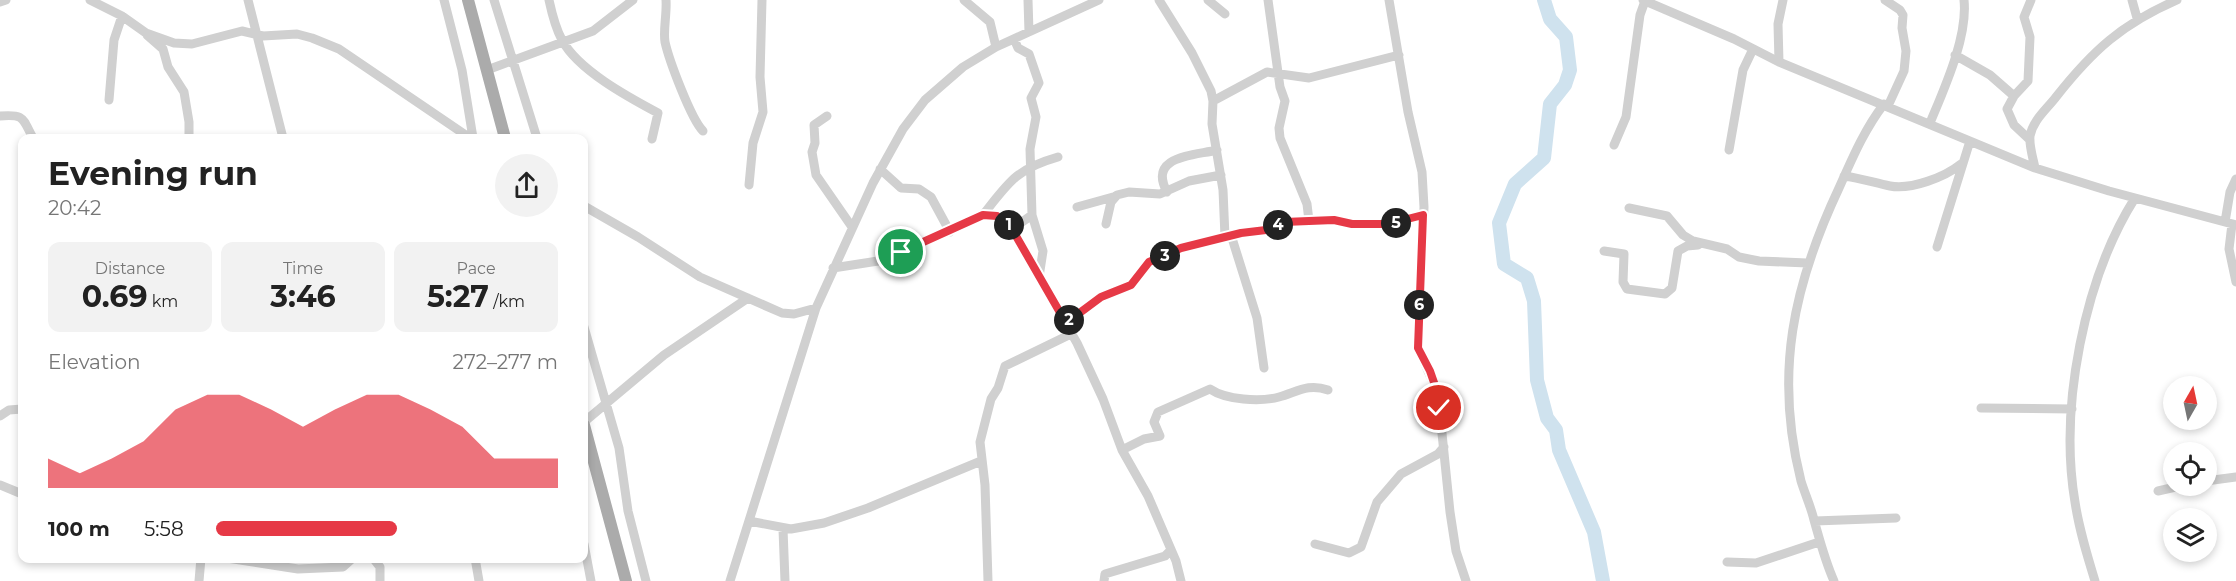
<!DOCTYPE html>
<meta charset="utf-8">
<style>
:root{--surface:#fff;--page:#f2f2f2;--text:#222;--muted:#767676;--accent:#e63946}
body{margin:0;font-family:Montserrat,sans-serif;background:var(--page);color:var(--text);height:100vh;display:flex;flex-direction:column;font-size:22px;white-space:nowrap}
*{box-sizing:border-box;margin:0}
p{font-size:20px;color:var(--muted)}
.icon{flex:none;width:33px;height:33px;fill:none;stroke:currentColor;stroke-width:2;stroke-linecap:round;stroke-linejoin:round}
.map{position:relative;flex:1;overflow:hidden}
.side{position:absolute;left:18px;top:134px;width:570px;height:429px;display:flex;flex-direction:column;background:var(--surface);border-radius:12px;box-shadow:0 3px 9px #0003}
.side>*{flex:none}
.needle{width:39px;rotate:9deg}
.buttons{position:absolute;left:2163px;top:376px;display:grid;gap:12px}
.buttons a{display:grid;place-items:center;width:54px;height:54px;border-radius:50%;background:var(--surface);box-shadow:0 3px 9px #0003;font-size:30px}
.pin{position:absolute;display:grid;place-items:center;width:51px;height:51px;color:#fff;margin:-26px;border:3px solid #fff;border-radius:50%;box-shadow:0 2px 6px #0007}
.km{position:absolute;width:30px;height:30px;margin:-15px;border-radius:50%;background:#222;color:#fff;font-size:16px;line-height:30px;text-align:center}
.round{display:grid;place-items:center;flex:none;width:63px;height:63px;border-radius:32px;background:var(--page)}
.headline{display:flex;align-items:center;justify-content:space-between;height:102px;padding:0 30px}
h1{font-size:33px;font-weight:700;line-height:45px}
.figures{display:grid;grid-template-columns:repeat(3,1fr);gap:9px;height:102px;padding:6px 30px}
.figures div{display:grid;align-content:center;border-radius:12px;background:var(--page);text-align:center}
.figures b{font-size:30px;font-weight:700}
.figures small{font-size:16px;font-weight:400}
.figures p{font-size:16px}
.chart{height:168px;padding:12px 30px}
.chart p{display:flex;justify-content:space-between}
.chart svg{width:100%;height:108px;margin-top:6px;fill:var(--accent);opacity:.7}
ul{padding:0 30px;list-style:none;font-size:20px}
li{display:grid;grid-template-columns:96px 72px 1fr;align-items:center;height:45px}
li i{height:15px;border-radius:8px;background:var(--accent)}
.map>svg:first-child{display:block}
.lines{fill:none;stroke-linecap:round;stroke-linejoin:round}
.river{stroke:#cfe2ee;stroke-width:14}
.minor{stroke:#d0d0d0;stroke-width:9}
.major{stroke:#ababab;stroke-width:12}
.route-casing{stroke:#fff;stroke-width:12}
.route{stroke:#e63946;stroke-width:8}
</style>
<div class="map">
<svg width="2236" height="581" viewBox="0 0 2236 581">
<rect width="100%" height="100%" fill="#fff"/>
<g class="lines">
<!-- river -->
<path class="river" d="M1544,0L1550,19L1566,37L1570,70L1565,85L1550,104L1544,158L1515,184L1499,223L1504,264L1527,278L1534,301L1537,380L1547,418L1556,430L1559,450L1594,532L1603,581"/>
<!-- minor -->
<path class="minor" d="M90,0L122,16L146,33L174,43L192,44L242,31L263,36L297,34L312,38L339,49L470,138
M248,0L283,138
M444,0L462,70L473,138
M494,0L537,138
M549,0C552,14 555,27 562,40C578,70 628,97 658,113L652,139
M666,0C667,14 663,30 665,42C669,60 691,119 703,131
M964,0L990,22L996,47
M1028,0L1029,32
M1159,0L1192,53L1211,91L1213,101L1212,124L1223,190L1225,237
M1208,0L1225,14
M1268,0L1280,87L1285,101L1279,128L1280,138L1307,204L1309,221
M1389,0L1408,112L1422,172L1424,207L1418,348L1438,394L1450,512L1456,551L1466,581
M1643,0L1734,39L1779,62L2035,168L2109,191L2236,225
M1885,0L1900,10L1903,15L1902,28L1906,51L1904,71L1888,106
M2132,0L2137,18
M0,2L6,0
M147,35L163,49L168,67L184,92L189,122V138
M1014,39L1018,48L1029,54L1039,83L1031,98L1036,117L1030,149L1032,215L1043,251L1039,277
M1955,55L1990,75L2014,96
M1779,62L1778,24L1783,0
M487,70L593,31L633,0
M109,100L114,40L122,16
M1213,101L1267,72L1309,78L1399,55
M0,116C25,114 22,118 33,138
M827,116L814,125L815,143L812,152L816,175L852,227
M1930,123C1944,89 1968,37 1964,0
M2030,140L2014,125L2007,109L2014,96L2028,81L2030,37L2024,17L2031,0
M1614,145L1626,117L1640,15L1645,1
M1729,150L1743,70L1753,49
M2035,168C2033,158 2029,146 2030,136C2033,120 2046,110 2056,97C2093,50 2122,24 2177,0
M880,169L901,188L919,189L931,197L950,232
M1844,176C1860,178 1875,183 1890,186C1911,190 1945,177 1961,164
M749,185L753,143L763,112L760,77L762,0
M1167,192C1148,156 1192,156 1217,150
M584,206L638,237L700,277L782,313L794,314L816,308
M1077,207L1113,197
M1629,208L1667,216L1683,235L1693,241L1727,249L1739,257L1759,261L1807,263
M983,215C1009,182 1016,169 1058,157
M2225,222L2230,192L2236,179
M1106,224L1111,202L1117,195L1129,192L1160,194L1189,181L1221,175
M2232,224L2229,249L2236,282
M1012,229L1032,215
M1231,235L1257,318L1264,368
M1937,247L1970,141
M1604,251L1624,254L1623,282L1627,289L1665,294L1672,288L1678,251L1687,246L1698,245
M833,268L878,261L983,215L997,216L1008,224L1077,343L1103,399L1122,450L1148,496L1176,561L1181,581
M1066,323L1101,297L1131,285L1149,263L1181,248L1241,233L1266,230L1284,222L1334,220L1352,224H1388L1423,215
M584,327L619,448L628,511L646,581
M1981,408L2072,409
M0,416L9,410L22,409
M584,422L664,355L748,298
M1122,450L1144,439L1160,436L1154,422L1158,412L1210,389C1226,400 1260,402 1279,397C1297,392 1308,383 1328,390
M2206,481L2236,477
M0,485L22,494
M2158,491L2180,486
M749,521L791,529L824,523L868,508L981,461
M1815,521L1896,518
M783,529L785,581
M584,544L591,581
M1315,544L1349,553L1361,547L1377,502L1401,474L1438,454L1444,447
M227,558L298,569L343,567L353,558
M373,558L380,567V581
M475,558L479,581
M1727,562L1756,563L1819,542
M199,581L201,558
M730,581L816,308L873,183L903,129L925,100L963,67L996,47L1099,0
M988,581L985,485L980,442L991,399L998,388L1005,366L1071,334
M1104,581L1105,574L1165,556L1171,550
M1834,581C1825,561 1820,541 1814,520C1811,507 1805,494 1801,481C1774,374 1793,286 1839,188C1852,159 1864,130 1884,104
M2095,581C2087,555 2079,529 2075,502C2059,407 2084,279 2135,198"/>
<!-- major -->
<path class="major" d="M468,0L505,138
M584,425L626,581"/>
</g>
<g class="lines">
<defs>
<path id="route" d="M901,252L983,215L997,216L1012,229L1066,323L1101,297L1131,285L1149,262L1181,248L1241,233L1266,230L1284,222L1334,220L1352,224H1388L1423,215L1418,348L1430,371L1438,394L1439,408"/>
</defs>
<!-- route casing -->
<use href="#route" class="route-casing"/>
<!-- route -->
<use href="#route" class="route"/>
</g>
</svg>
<div class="buttons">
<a><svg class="needle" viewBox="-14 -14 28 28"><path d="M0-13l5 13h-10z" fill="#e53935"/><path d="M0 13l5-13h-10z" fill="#767676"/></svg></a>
<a><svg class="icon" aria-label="locate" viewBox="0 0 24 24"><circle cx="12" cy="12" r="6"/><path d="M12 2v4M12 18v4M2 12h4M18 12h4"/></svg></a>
<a><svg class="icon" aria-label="layers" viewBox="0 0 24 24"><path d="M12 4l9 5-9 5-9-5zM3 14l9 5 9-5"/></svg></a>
</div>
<div class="pin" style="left:901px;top:252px;background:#1e9e55"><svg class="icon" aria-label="arrive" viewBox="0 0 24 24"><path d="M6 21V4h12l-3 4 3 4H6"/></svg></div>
<div class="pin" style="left:1439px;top:408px;background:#d93025"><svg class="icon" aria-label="check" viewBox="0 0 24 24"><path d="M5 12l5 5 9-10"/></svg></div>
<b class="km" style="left:1009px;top:225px">1</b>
<b class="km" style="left:1069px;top:320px">2</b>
<b class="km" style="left:1165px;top:256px">3</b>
<b class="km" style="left:1278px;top:225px">4</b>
<b class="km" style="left:1396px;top:223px">5</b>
<b class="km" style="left:1419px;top:305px">6</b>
<section class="side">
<div class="headline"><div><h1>Evening run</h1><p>20:42</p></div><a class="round"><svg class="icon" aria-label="share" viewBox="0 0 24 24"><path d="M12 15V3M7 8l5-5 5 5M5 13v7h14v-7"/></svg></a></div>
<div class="figures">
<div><p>Distance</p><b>0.69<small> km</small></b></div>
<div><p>Time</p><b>3:46</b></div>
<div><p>Pace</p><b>5:27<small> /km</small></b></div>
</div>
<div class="chart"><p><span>Elevation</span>272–277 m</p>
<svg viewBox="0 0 160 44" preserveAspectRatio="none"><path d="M0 44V32L10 38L20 32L30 25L40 12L50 6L60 6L70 12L80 19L90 12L100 6L110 6L120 12L130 19L140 32L150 32L160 32V44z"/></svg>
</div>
<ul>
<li><b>100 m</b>5:58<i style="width:53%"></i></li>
</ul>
</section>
</div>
